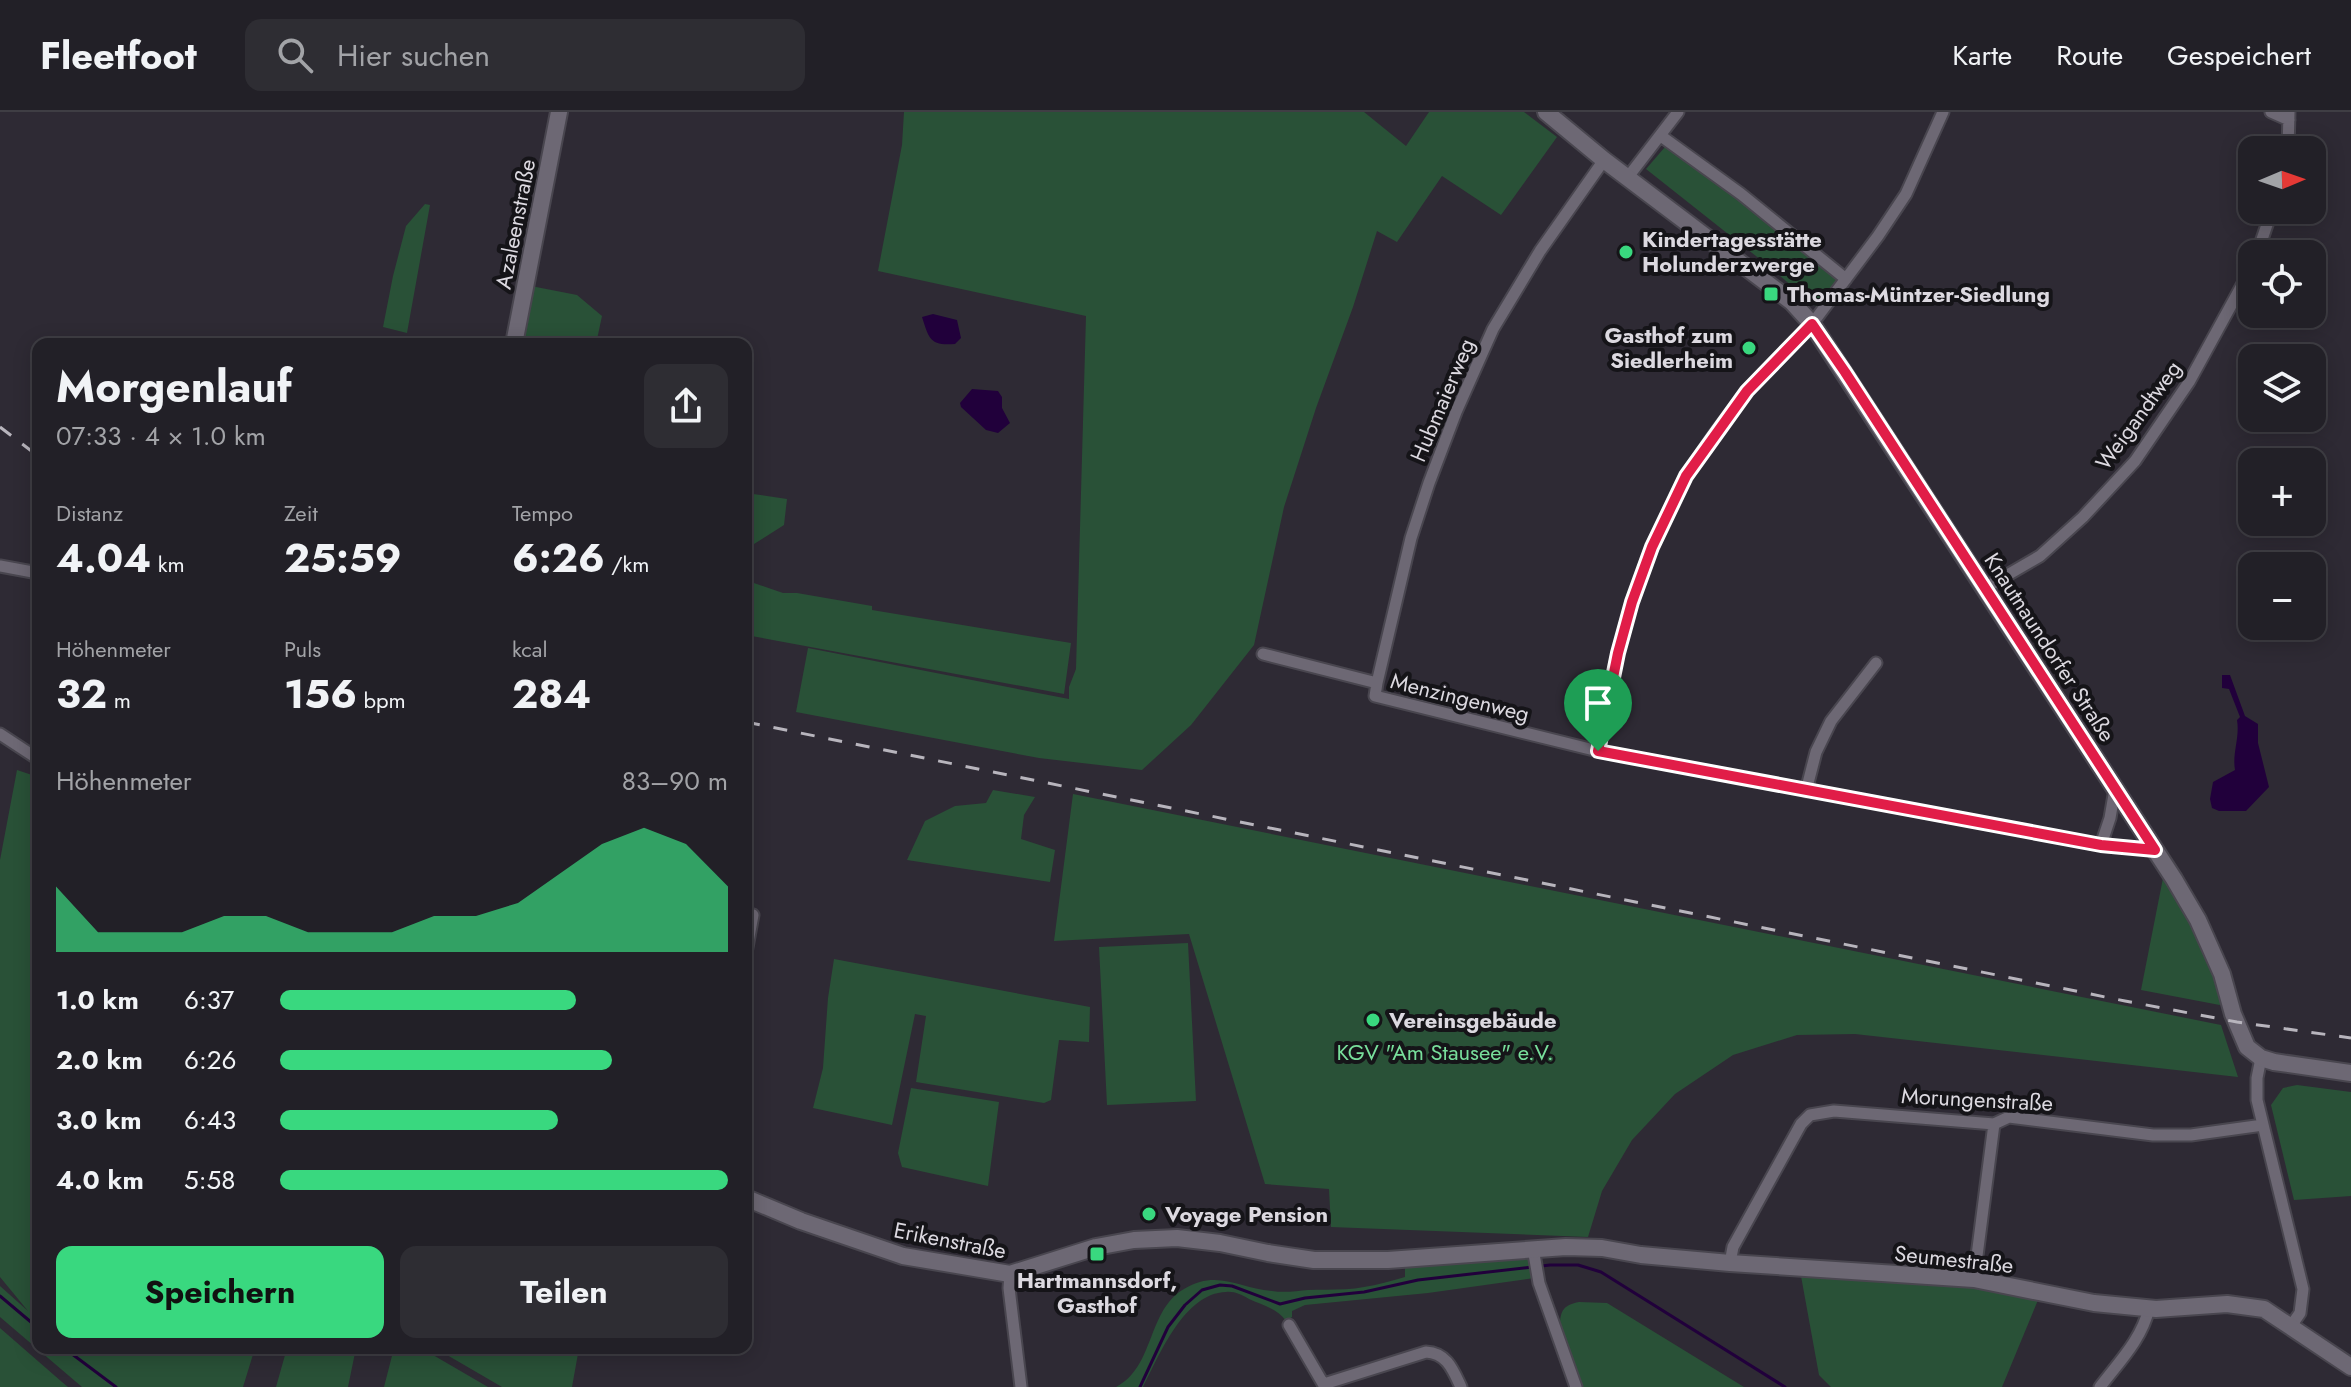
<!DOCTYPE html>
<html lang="de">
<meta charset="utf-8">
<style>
:root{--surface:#222027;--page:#2e2d33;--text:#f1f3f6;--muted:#a2a3a7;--line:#3f3e44;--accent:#39d87f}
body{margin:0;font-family:Jost,sans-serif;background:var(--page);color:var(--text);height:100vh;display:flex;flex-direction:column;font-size:30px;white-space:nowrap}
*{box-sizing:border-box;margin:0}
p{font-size:26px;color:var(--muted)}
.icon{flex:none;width:44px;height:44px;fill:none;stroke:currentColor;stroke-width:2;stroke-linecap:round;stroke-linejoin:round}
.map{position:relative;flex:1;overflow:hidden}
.sheet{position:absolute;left:32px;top:226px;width:720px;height:1016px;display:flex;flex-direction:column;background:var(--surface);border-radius:16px;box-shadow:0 4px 20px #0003,0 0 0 2px var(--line)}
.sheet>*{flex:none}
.needle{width:52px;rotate:88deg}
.fabs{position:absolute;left:2238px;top:24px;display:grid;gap:16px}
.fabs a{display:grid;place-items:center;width:88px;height:88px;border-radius:16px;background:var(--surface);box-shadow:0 4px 20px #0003,0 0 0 2px var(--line);font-size:40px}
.pin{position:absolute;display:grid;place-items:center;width:68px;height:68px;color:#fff;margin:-82px -34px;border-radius:50% 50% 50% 0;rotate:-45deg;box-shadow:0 0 8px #0007}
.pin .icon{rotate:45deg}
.round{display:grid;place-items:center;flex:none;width:84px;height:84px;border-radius:16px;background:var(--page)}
.overview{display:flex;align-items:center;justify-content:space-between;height:136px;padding:0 24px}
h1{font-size:44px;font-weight:700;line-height:60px}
.figures{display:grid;grid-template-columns:repeat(3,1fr);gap:12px;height:136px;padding:8px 24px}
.figures div{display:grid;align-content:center}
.figures b{font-size:40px;font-weight:700}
.figures small{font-size:22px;font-weight:400}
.figures p{font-size:22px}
.chart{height:224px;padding:16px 24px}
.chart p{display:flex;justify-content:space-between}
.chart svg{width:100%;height:144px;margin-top:8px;fill:var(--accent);opacity:.7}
.primary-button{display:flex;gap:16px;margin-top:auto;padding:16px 24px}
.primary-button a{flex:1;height:92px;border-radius:16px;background:var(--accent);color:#111;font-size:32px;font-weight:700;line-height:92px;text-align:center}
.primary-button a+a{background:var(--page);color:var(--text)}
ul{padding:0 24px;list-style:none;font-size:26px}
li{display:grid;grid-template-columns:128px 96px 1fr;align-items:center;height:60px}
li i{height:20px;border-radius:10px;background:var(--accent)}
header{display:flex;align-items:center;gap:48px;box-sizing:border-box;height:112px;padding:0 40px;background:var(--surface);border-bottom:2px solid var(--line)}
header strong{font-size:38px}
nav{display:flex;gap:44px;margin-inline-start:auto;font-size:28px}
.search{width:560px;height:72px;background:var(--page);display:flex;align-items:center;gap:20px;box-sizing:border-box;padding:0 28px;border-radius:16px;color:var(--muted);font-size:30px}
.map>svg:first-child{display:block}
.green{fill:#295137}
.water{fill:#21003b}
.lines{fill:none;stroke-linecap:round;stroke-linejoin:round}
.stream{stroke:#21003b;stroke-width:3}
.street-casing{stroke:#49464f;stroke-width:15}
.secondary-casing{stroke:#49464f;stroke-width:20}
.street{stroke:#6d6874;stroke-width:11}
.secondary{stroke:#6d6874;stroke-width:16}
.rail{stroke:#b8b5bd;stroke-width:3;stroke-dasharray:14 14;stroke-linecap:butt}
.route-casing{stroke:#fff;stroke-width:16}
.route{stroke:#e11d48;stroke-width:10}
.poi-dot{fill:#39d87f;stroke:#151418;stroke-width:3}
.labels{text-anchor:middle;stroke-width:8;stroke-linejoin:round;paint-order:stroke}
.street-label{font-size:22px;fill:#dcd9e0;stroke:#151418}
.poi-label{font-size:22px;font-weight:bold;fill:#dcd9e0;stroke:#151418;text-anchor:start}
.park-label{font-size:22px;fill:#78de9b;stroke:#151418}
</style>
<header>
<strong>Fleetfoot</strong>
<div class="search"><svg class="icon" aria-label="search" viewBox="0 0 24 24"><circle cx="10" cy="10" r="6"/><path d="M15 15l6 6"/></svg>Hier suchen</div>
<nav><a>Karte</a><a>Route</a><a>Gespeichert</a></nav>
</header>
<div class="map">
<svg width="2351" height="1275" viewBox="0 0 2351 1275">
<rect width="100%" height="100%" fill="#2e2a34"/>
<!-- green -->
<path class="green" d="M904,0H1364L1406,34L1429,0H1524L1557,25L1501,103L1442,64L1397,130L1377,119L1353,195L1316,296L1284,395L1254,533L1191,613L1142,658L1039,646L796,600L808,536L1069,587V575L1076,557L1086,204L878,159L902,33Z
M1665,35L1673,37L1837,164L1839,169L1818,196L1766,152L1646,57Z
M425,92L430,93L407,221L383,215L393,164L406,114Z
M531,174L577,183L602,204L596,232H519Z
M753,382L787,387L784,413L746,437V421Z
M748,469L783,481H797L872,494V498L1071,531L1064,582L746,523Z
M17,658L38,665V1236H255L243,1275H82L0,1205V1174L28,1199L0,1165V748Z
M993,678L1035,685L1024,703L1021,727L1055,738L1050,770L907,748L925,709L955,694L986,691Z
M1073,682L2221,913L2238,965L1855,922L1797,923L1733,943L1675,982L1632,1028L1602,1079L1588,1125L1331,1115L1329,1077L1265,1072L1189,822L1054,829Z
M2164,761L2204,831L2225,894L2141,878Z
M1188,831L1196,989L1107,993L1099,835Z
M834,847L1090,895L1089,930L1059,928L1051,988L1044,991L916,970L926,904L915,902L892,1013L813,996L823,956L828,886Z
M2297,973L2351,980V1084L2294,1088L2271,993L2283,976Z
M911,976L999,990L988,1074L902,1055L898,1041Z
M1523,1141L1532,1150L1534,1166L1428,1181L1305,1193L1292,1199V1205L1286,1209C1278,1197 1262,1193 1249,1187C1242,1183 1234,1179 1226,1180C1184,1181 1159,1244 1143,1275H1116C1155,1255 1147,1198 1184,1177C1217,1157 1238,1176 1272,1179C1284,1181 1297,1179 1308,1178C1326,1177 1346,1179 1364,1175C1377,1173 1391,1169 1405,1165V1154Z
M1801,1164L1973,1175L2038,1188L2002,1275H1831L1819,1263Z
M1579,1190L1607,1191L1744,1275H1580L1560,1214C1560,1198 1564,1193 1579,1190Z
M0,1216L62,1270L68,1275H0Z
M287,1236H356L348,1275H276Z
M394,1236H421L488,1275H384Z
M435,1236H579L572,1275H502Z"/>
<!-- water -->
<path class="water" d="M933,202L957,208L961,226L955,232C930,234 929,227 922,205Z
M972,277L998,279L1002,285V296L1010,311L998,321L986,318L961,295L960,291Z
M2222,563H2230L2245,604L2258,612V631L2269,675L2246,699H2219L2212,696L2210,687L2213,670L2235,658C2232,641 2240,626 2237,608L2240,605L2229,577L2222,576Z"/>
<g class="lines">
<!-- stream -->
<path class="stream" d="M0,1184L38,1216
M64,1236L116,1275
M1140,1275L1168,1215L1185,1193L1202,1178L1220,1173L1232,1174L1280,1192L1305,1186L1364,1180L1418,1168L1550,1153H1578L1601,1160L1785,1275"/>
<defs>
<path id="street" d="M2271,0L2289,8
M1661,24L1741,82L1846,167
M2288,38L2289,0
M1628,65L1678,0
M2257,142L2272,98
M0,454L38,461
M1985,476L2040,444L2083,405L2135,349L2189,270L2252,155
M1263,542L1377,571L1375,584L1598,639L2101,733L2155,738
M1377,571L1411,426L1429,371L1456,300L1493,217L1540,139L1604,48
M0,622L38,647
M1598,639L1618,541L1632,490L1652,435L1686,364L1716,320L1747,279L1812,212L1878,124L1906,82L1943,0
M1806,679L1816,640L1831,609L1876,551
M2101,733L2110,706L2115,677
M746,841L753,803
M2261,946L2257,966V988L2303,1177L2300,1201L2291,1214
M1533,1136L1539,1171L1576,1275
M1730,1151L1733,1135L1801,1012L1810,1003L1834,999L1994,1012L2009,1005L2153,1023H2191L2263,1013
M1010,1162L1009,1176L1021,1275
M1974,1167L1994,1012
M1289,1213L1325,1275
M1324,1272L1426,1240C1447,1241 1453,1258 1461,1275
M2100,1275C2119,1250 2142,1227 2149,1196"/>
<path id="secondary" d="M1546,0L1604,48L1792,190L1812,212L2174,767L2198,808L2222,862L2233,902L2247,935L2261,946L2274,950L2351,961
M514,232L559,0
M746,1086L801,1109L903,1144L1010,1162L1096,1135L1134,1128L1177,1126L1220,1131L1268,1141L1314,1148H1388L1566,1135L1602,1136L1641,1143L1730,1151L1974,1167L2094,1191L2156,1197L2227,1192L2264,1197L2351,1255"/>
</defs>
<!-- street casing -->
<use href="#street" class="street-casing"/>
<!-- secondary casing -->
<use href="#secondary" class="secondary-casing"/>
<!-- street -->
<use href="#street" class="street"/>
<!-- secondary -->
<use href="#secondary" class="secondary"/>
<!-- rail -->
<path class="rail" d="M0,315L38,344
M746,610L2125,889L2237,910L2351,926"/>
</g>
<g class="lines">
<defs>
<path id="route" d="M1812,212L1845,260L2155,738L2101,733L1598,639L1618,541L1632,490L1652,435L1686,364L1747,279Z"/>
</defs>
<!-- route casing -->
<use href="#route" class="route-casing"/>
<!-- route -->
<use href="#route" class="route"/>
</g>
<!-- markers -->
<g class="poi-dot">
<circle cx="1626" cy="140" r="8"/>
<rect x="1763" y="174" width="16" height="16" rx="4"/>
<circle cx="1749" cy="236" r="8"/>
<circle cx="1373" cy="908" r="8"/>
<circle cx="1149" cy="1102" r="8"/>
<rect x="1089" y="1134" width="16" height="16" rx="4"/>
</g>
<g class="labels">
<!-- street labels -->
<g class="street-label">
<text transform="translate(515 112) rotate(-79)" y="8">Azaleenstraße</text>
<text transform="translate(1442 288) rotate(-67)" y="8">Hubmaierweg</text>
<text transform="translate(2138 303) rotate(-54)" y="8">Weigandtweg</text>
<text transform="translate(2050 535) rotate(57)" y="8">Knautnaundorfer Straße</text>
<text transform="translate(1460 585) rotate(14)" y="8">Menzingenweg</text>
<text transform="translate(1977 987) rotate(3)" y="8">Morungenstraße</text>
<text transform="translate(950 1128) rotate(11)" y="8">Erikenstraße</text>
<text transform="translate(1954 1147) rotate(6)" y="8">Seumestraße</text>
</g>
<!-- poi labels -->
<g class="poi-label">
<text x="1642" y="135">Kindertagesstätte<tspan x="1642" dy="25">Holunderzwerge</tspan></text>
<text x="1787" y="190">Thomas-Müntzer-Siedlung</text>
<text x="1733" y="231" text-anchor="end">Gasthof zum<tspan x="1733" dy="25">Siedlerheim</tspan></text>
<text x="1389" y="916">Vereinsgebäude</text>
<text x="1165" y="1110">Voyage Pension</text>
<text x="1097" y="1176" text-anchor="middle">Hartmannsdorf,<tspan x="1097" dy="25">Gasthof</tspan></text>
</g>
<!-- park labels -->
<g class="park-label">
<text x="1445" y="948">KGV "Am Stausee" e.V.</text>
</g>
</g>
</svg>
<div class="fabs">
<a><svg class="needle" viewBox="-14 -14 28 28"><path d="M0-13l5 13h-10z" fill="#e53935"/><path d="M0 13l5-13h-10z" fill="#a2a3a7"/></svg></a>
<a><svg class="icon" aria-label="locate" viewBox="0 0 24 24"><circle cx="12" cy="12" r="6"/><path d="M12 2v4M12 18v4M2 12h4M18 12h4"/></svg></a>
<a><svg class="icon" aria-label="layers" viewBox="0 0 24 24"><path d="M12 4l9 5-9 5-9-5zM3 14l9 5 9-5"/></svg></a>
<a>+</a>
<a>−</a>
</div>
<div class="pin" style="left:1598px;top:639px;background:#1e9e55"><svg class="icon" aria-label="arrive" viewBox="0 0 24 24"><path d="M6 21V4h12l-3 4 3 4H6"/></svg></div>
<section class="sheet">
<div class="overview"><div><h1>Morgenlauf</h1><p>07:33 · 4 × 1.0 km</p></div><a class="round"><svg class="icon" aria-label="share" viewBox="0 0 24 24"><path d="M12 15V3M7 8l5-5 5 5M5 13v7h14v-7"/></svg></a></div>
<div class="figures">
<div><p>Distanz</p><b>4.04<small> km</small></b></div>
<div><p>Zeit</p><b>25:59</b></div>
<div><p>Tempo</p><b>6:26<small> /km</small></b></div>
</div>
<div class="figures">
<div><p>Höhenmeter</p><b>32<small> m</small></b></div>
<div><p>Puls</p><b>156<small> bpm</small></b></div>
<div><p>kcal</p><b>284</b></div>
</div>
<div class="chart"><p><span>Höhenmeter</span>83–90 m</p>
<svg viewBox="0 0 160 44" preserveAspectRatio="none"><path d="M0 44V24L10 38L20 38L30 38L40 33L50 33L60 38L70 38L80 38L90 33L100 33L110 29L120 20L130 11L140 6L150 11L160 24V44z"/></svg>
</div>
<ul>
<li><b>1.0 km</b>6:37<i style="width:66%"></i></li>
<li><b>2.0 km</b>6:26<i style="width:74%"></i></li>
<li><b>3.0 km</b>6:43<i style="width:62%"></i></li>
<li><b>4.0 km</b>5:58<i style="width:100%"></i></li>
</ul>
<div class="primary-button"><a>Speichern</a><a>Teilen</a></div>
</section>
</div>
